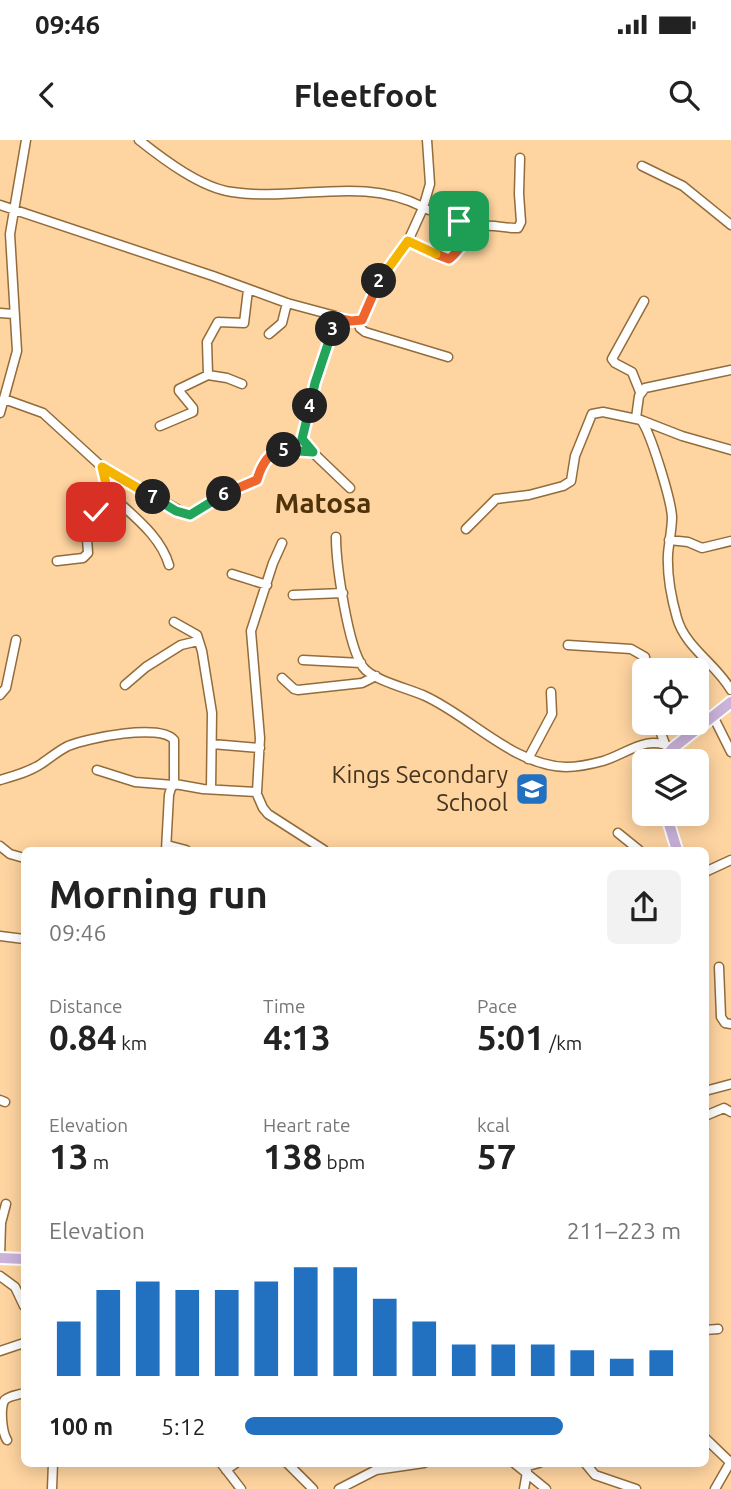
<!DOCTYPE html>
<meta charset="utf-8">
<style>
:root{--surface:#fff;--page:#f2f2f2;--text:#222;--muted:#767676;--accent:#2171c0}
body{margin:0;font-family:Ubuntu,sans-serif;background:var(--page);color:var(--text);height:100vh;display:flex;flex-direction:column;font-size:26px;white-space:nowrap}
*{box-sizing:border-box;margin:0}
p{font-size:23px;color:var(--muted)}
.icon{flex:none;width:38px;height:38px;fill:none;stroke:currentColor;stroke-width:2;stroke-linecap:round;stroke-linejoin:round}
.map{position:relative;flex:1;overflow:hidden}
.panel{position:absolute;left:21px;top:707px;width:688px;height:620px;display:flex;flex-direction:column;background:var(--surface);border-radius:10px;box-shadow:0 4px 18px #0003}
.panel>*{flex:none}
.buttons{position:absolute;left:632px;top:518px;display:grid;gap:14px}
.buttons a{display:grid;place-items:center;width:77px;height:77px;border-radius:10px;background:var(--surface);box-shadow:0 4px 18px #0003;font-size:35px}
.pin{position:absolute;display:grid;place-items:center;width:60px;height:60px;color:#fff;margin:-30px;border-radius:14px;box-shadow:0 4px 10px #0006}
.km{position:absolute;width:35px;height:35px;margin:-18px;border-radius:50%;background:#222;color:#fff;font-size:19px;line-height:35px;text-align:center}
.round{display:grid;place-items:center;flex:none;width:74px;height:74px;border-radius:10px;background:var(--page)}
.head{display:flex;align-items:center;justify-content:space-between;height:119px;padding:0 28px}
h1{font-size:38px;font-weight:700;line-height:52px}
.metrics{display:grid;grid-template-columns:repeat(3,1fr);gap:10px;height:119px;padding:7px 28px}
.metrics div{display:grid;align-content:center}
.metrics b{font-size:35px;font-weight:700}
.metrics small{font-size:19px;font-weight:400}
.metrics p{font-size:19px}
.chart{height:196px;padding:14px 28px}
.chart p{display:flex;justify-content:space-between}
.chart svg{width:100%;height:126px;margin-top:7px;stroke:var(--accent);stroke-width:6}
ul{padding:0 28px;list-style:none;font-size:23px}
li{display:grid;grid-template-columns:112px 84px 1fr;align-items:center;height:52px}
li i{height:18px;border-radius:9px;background:var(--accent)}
.status{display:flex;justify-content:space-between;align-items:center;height:49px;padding:0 35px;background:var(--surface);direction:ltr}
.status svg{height:19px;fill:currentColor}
header{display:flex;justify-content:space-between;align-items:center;height:91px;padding:0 28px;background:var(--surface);font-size:32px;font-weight:700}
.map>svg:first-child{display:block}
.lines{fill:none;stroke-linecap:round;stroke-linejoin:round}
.minor-casing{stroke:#926c3b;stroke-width:11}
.major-casing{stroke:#fff;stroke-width:14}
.minor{stroke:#fff;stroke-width:8}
.major{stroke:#cbb3da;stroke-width:10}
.split-1-casing{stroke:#fff;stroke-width:14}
.split-2-casing{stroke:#fff;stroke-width:14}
.split-3-casing{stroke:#fff;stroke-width:14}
.split-4-casing{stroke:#fff;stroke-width:14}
.split-5-casing{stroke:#fff;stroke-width:14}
.split-6-casing{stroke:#fff;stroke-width:14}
.split-7-casing{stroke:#fff;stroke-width:14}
.split-8-casing{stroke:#fff;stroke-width:14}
.split-9-casing{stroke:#fff;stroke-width:14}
.split-1{stroke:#f0652b;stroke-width:9}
.split-2{stroke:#f5b400;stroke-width:9}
.split-3{stroke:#f0652b;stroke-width:9}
.split-4{stroke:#22a559;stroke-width:9}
.split-5{stroke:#22a559;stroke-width:9}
.split-6{stroke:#f0652b;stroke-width:9}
.split-7{stroke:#22a559;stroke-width:9}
.split-8{stroke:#f5b400;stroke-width:9}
.split-9{stroke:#f5b400;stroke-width:9}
.labels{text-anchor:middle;stroke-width:5;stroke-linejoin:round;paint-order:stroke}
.poi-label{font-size:24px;fill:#45341f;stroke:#fed4a0;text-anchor:end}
.quarter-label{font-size:28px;font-weight:bold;fill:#4e330b;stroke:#fed4a0}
</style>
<div class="status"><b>09:46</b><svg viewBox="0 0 49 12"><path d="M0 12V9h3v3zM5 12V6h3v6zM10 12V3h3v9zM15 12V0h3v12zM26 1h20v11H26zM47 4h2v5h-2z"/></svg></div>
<header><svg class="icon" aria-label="back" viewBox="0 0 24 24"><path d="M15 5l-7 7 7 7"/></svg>Fleetfoot<svg class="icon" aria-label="search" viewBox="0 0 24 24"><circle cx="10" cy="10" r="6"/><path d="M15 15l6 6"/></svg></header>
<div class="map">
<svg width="731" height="1349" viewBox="0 0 731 1349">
<rect width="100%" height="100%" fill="#fed4a0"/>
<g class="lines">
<defs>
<path id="minor" d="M139,0C163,19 201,48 232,52C296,62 362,35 423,67
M642,26L683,46L731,85
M0,65L213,136L287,163L358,182L364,177L380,138L408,101L423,68L430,44L427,0
M423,68L480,86
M408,101L449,119C462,113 463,92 479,87C490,83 506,89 518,88L521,82L519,54L520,18
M0,173L14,174
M336,178L315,243L302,299L306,306L350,348
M358,182L360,188L365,192L448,217
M269,194L282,183L287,163
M208,235L227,238L242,244
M640,252L632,232L615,223L612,219L644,161
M4,259L43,273L102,327L186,374L193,373L231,349L257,340C267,306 281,308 313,312
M0,273L17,211L10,94L26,0
M636,278L639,256L645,248L731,230
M641,280L682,296L731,310
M160,286L193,272V268L179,251V249L208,235L207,202L218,182L244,183L248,150
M108,352C130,374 160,394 169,425
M466,389L496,359L529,355L563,346L571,341L575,316L592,274L603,272L641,280C651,293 671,360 672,377C672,389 669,402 668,414C667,435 671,457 677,478C685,507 716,524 731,550
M336,397C336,424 348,507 363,527C372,540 410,549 425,556C471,577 514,626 566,627C578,627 592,624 603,621C629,613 646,594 673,608
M669,400L688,402L702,408L731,401
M57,421L83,418L88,413L86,385L108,355L102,327
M232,434L267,445
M293,455L343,453
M174,482L197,495L202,511L212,573L211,649
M568,505L631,509L645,517L646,530
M303,520L361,523
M282,538L294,549L298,550L362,543L376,536
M125,545L146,527L181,505L198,501
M0,555L6,548L16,500
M713,576L731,612
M657,583L665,604
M212,604L260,608
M528,619L552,574L551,552
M97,630L135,642L173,645
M0,640C14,636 29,632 41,624C50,618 58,611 68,606C87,598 161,583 174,600V645
M257,652L260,598L251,491L273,423L282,403
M618,693L639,710
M167,705L186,710
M0,706L10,714L24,718
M166,710L169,655L171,648L175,644L203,649L256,652L263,668L268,674L324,710
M705,732L731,720
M0,796L24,799
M719,827L721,877L725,883L731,884
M705,951L731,944
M0,960L5,962
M705,976L724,968L731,972
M0,1118L1,1083L6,1064
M0,1136L15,1147L24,1166
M705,1190L718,1189
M0,1211L24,1203
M705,1298L730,1322
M7,1300C2,1292 0,1270 4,1261C7,1256 19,1255 24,1253
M221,1323L241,1349
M287,1323L313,1349
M514,1323L546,1349
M585,1323L595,1335L636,1349
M521,1328L539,1323
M226,1330L236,1323
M52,1349L53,1323
M339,1349L376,1330L424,1323
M524,1349L527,1332
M715,1349L731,1321"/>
<path id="major" d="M662,621L673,608L731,562
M666,674L677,710
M0,1118L24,1119"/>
</defs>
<!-- minor casing -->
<use href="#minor" class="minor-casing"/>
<!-- major casing -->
<use href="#major" class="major-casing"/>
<!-- minor -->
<use href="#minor" class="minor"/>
<!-- major -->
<use href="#major" class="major"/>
</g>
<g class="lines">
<defs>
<path id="split-1" d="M436,114L449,119C460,112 464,96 480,86L459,81"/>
<path id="split-2" d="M379,141L408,101L436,114"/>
<path id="split-3" d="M333,189L337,178L351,181L362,180L379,141"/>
<path id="split-4" d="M310,266L315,243L333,189"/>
<path id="split-5" d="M284,310L313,312L302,299L310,266"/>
<path id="split-6" d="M224,354L257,340C261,326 268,311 284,310"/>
<path id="split-7" d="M153,357L176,371L190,375L224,354"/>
<path id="split-8" d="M107,348L102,327L153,357"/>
<path id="split-9" d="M96,372L108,355L107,348"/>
</defs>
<!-- split-1 casing -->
<use href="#split-1" class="split-1-casing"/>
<!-- split-2 casing -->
<use href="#split-2" class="split-2-casing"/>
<!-- split-3 casing -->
<use href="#split-3" class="split-3-casing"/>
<!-- split-4 casing -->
<use href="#split-4" class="split-4-casing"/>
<!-- split-5 casing -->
<use href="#split-5" class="split-5-casing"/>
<!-- split-6 casing -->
<use href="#split-6" class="split-6-casing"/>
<!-- split-7 casing -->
<use href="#split-7" class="split-7-casing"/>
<!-- split-8 casing -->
<use href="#split-8" class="split-8-casing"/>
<!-- split-9 casing -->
<use href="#split-9" class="split-9-casing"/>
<!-- split-1 -->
<use href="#split-1" class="split-1"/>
<!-- split-2 -->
<use href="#split-2" class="split-2"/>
<!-- split-3 -->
<use href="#split-3" class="split-3"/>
<!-- split-4 -->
<use href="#split-4" class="split-4"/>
<!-- split-5 -->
<use href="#split-5" class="split-5"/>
<!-- split-6 -->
<use href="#split-6" class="split-6"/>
<!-- split-7 -->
<use href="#split-7" class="split-7"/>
<!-- split-8 -->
<use href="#split-8" class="split-8"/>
<!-- split-9 -->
<use href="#split-9" class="split-9"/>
</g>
<!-- icons -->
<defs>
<symbol id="school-square" viewBox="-11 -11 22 22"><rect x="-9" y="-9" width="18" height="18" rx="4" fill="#2171c0" stroke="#fed4a0"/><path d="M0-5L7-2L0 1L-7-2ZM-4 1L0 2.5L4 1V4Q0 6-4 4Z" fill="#fff"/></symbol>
</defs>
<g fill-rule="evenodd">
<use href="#school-square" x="513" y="630" width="38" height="38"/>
</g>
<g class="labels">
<!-- poi labels -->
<g class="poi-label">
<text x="508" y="643">Kings Secondary<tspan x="508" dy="28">School</tspan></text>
</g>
<!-- quarter labels -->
<g class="quarter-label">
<text x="323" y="373">Matosa</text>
</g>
</g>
</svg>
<div class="buttons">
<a><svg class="icon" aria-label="locate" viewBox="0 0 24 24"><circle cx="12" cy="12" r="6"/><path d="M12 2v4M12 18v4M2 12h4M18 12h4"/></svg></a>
<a><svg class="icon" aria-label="layers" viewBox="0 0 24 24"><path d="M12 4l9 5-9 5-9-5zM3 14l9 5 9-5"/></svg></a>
</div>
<div class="pin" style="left:459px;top:81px;background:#1e9e55"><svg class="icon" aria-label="arrive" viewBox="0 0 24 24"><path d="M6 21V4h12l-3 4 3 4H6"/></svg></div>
<div class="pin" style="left:96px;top:372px;background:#d93025"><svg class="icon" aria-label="check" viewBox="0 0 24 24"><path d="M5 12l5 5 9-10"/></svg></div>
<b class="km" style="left:379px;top:141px">2</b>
<b class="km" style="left:333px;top:189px">3</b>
<b class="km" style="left:310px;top:266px">4</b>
<b class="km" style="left:284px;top:310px">5</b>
<b class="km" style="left:224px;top:354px">6</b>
<b class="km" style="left:153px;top:357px">7</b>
<section class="panel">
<div class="head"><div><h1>Morning run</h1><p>09:46</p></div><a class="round"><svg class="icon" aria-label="share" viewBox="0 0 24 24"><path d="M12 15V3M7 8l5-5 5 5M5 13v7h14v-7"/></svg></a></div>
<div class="metrics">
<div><p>Distance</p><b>0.84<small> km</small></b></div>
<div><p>Time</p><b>4:13</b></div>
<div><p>Pace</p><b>5:01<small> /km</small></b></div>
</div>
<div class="metrics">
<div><p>Elevation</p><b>13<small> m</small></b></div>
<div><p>Heart rate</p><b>138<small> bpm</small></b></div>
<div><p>kcal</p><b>57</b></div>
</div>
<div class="chart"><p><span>Elevation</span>211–223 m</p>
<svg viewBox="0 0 160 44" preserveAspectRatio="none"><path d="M5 44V25M15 44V14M25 44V11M35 44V14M45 44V14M55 44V11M65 44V6M75 44V6M85 44V17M95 44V25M105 44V33M115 44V33M125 44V33M135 44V35M145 44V38M155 44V35"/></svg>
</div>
<ul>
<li><b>100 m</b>5:12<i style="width:73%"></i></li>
</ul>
</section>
</div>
